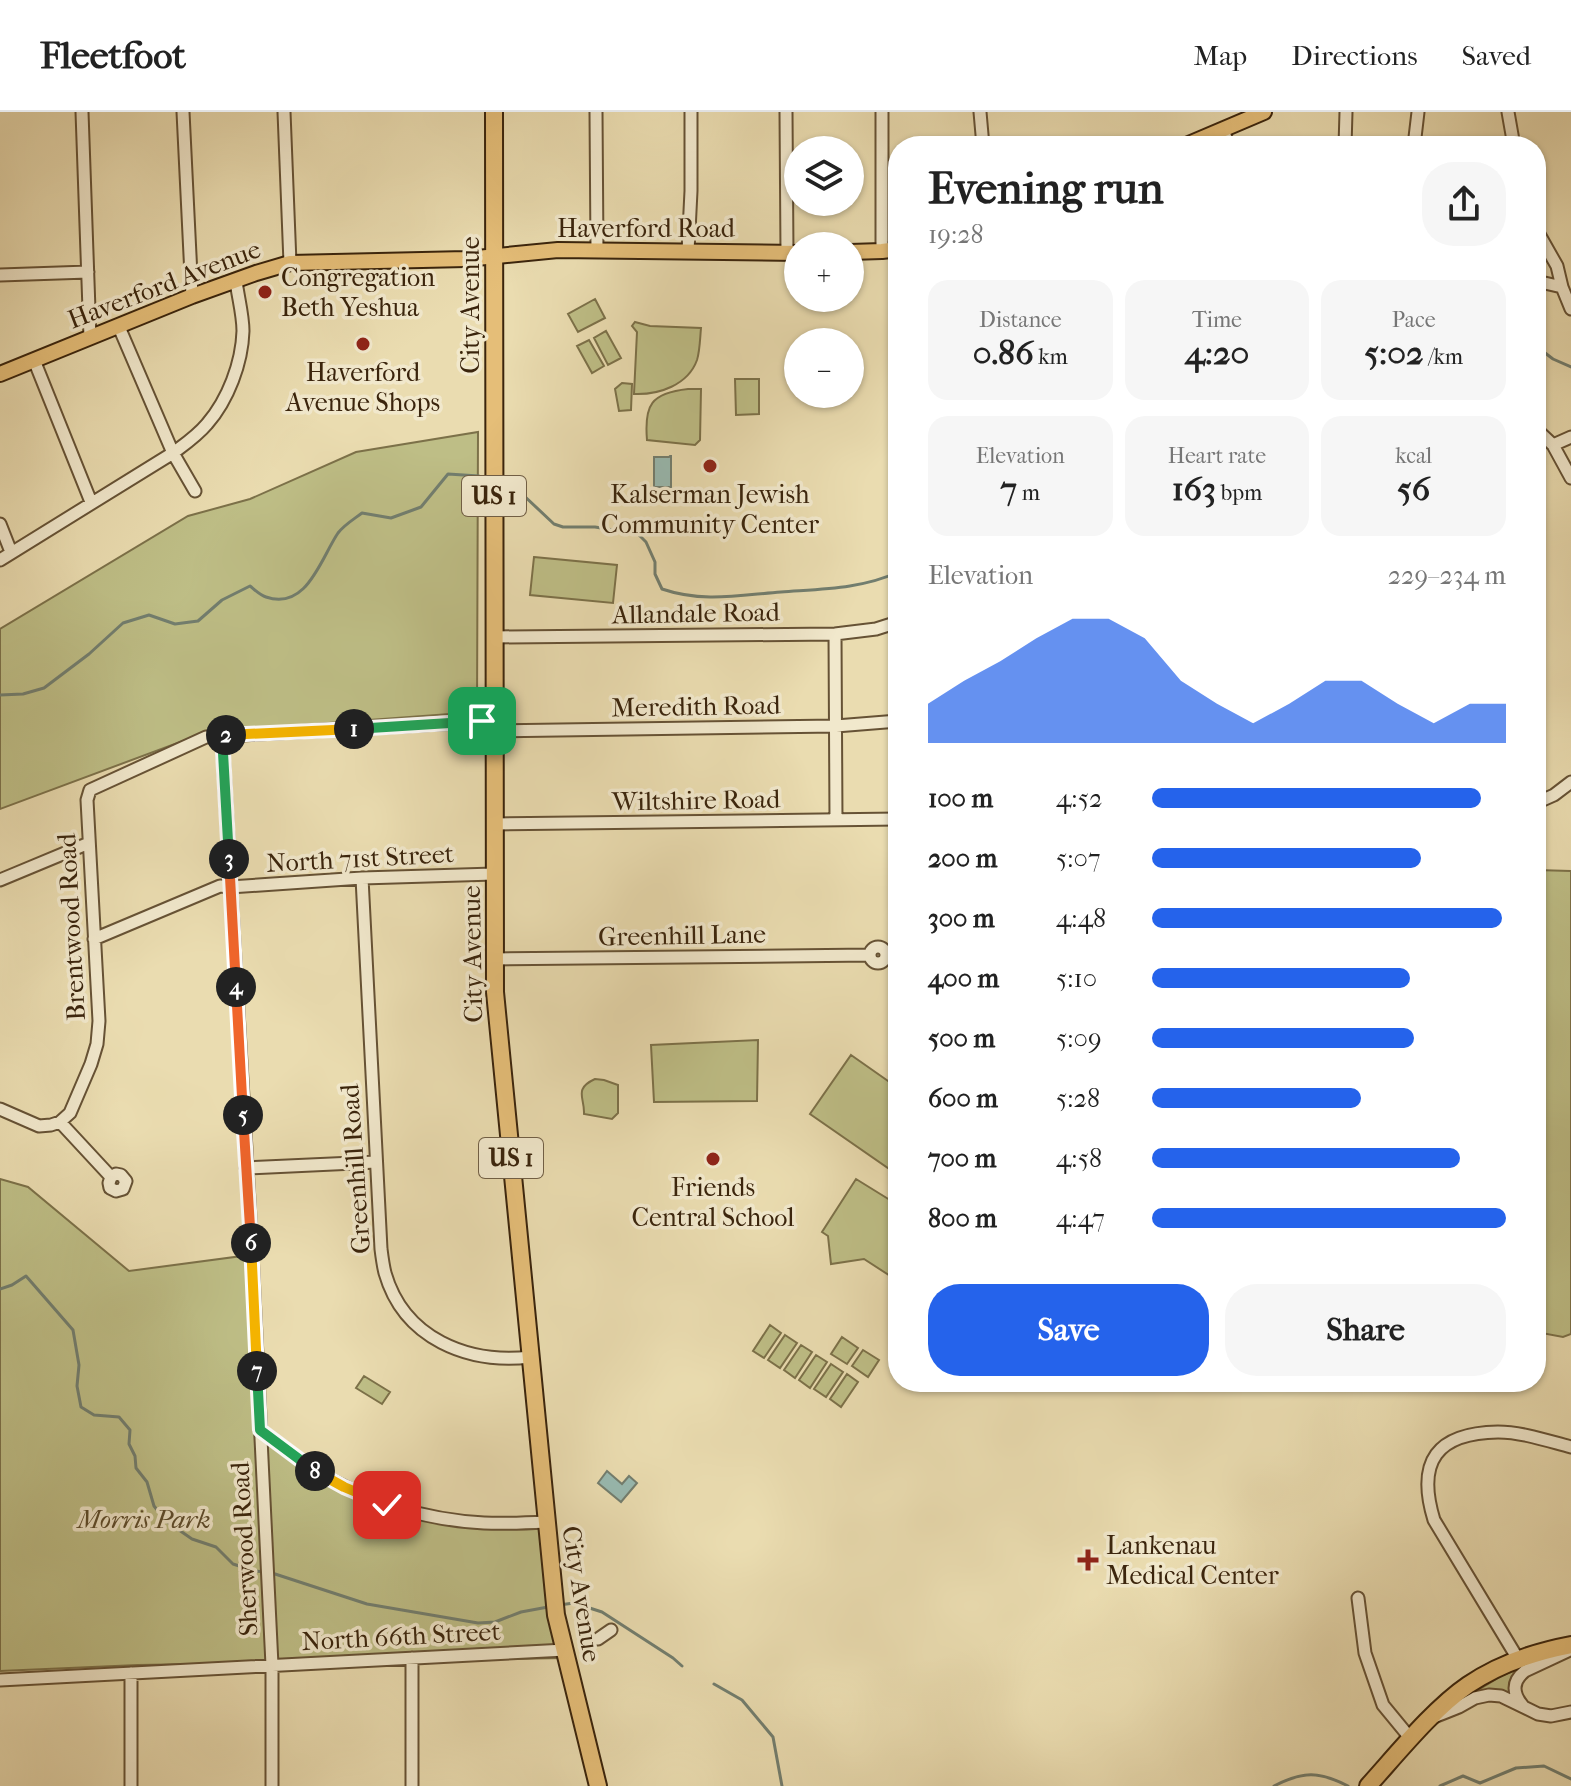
<!DOCTYPE html>
<meta charset="utf-8">
<style>
:root{--surface:#fff;--page:#f6f6f6;--text:#222;--muted:#767676;--line:#e0e0e0;--accent:#2563eb}
body{margin:0;font-family:"IM FELL French Canon",serif;background:var(--page);color:var(--text);height:100vh;display:flex;flex-direction:column;font-size:30px;white-space:nowrap}
*{box-sizing:border-box;margin:0}
p{font-size:26px;color:var(--muted)}
.icon{flex:none;width:44px;height:44px;fill:none;stroke:currentColor;stroke-width:2;stroke-linecap:round;stroke-linejoin:round}
.map{position:relative;flex:1;overflow:hidden}
.side{position:absolute;left:888px;top:24px;width:658px;height:1256px;display:flex;flex-direction:column;background:var(--surface);border-radius:32px;box-shadow:0 2px 6px #0004}
.side>*{flex:none}
.controls{position:absolute;left:784px;top:24px;display:grid;gap:16px}
.controls a{display:grid;place-items:center;width:80px;height:80px;border-radius:50%;background:var(--surface);box-shadow:0 2px 6px #0004;font-size:40px}
.pin{position:absolute;display:grid;place-items:center;width:68px;height:68px;color:#fff;margin:-34px;border-radius:16px;box-shadow:0 4px 12px #0006}
.km{position:absolute;width:40px;height:40px;margin:-20px;border-radius:50%;background:#222;color:#fff;font-size:22px;line-height:40px;text-align:center}
.round{display:grid;place-items:center;flex:none;width:84px;height:84px;border-radius:32px;background:var(--page)}
.summary{display:flex;align-items:center;justify-content:space-between;height:136px;padding:0 40px}
h1{font-size:44px;font-weight:700;line-height:60px}
.metrics{display:grid;grid-template-columns:repeat(3,1fr);gap:12px;height:136px;padding:8px 40px}
.metrics div{display:grid;align-content:center;border-radius:20px;background:var(--page);text-align:center}
.metrics b{font-size:34px;font-weight:700}
.metrics small{font-size:22px;font-weight:400}
.metrics p{font-size:22px}
.chart{height:224px;padding:16px 40px}
.chart p{display:flex;justify-content:space-between}
.chart svg{width:100%;height:144px;margin-top:8px;fill:var(--accent);opacity:.7}
.button{display:flex;gap:16px;margin-top:auto;padding:16px 40px}
.button a{flex:1;height:92px;border-radius:32px;background:var(--accent);color:#fff;font-size:32px;font-weight:700;line-height:92px;text-align:center}
.button a+a{background:var(--page);color:var(--text)}
ul{padding:0 40px;list-style:none;font-size:26px}
li{display:grid;grid-template-columns:128px 96px 1fr;align-items:center;height:60px}
li i{height:20px;border-radius:10px;background:var(--accent)}
header{display:flex;align-items:center;gap:48px;box-sizing:border-box;height:112px;padding:0 40px;background:var(--surface);border-bottom:2px solid var(--line)}
header strong{font-size:38px}
nav{display:flex;gap:44px;margin-inline-start:auto;font-size:28px}
.map>svg:first-child{display:block}
.green{fill:#bebe86;stroke:#7c7149;stroke-width:2}
.water{fill:#98bab1;stroke:#727e6f;stroke-width:2}
.lines{fill:none;stroke-linecap:round;stroke-linejoin:round}
.stream{stroke:#727e6f;stroke-width:3}
.minor-casing{stroke:#665235;stroke-width:15}
.major-casing{stroke:#3a240c;stroke-width:18}
.highway-casing{stroke:#3a240c;stroke-width:20}
.minor{stroke:#f1e8cc;stroke-width:11}
.major{stroke:#e5be78;stroke-width:14}
.highway{stroke:#e5be78;stroke-width:16}
.split-1-casing{stroke:#fff;stroke-width:16}
.split-2-casing{stroke:#fff;stroke-width:16}
.split-3-casing{stroke:#fff;stroke-width:16}
.split-4-casing{stroke:#fff;stroke-width:16}
.split-5-casing{stroke:#fff;stroke-width:16}
.split-6-casing{stroke:#fff;stroke-width:16}
.split-7-casing{stroke:#fff;stroke-width:16}
.split-8-casing{stroke:#fff;stroke-width:16}
.split-9-casing{stroke:#fff;stroke-width:16}
.split-1{stroke:#22a559;stroke-width:10}
.split-2{stroke:#f5b400;stroke-width:10}
.split-3{stroke:#22a559;stroke-width:10}
.split-4{stroke:#f0652b;stroke-width:10}
.split-5{stroke:#f0652b;stroke-width:10}
.split-6{stroke:#f0652b;stroke-width:10}
.split-7{stroke:#f5b400;stroke-width:10}
.split-8{stroke:#22a559;stroke-width:10}
.split-9{stroke:#f5b400;stroke-width:10}
.poi-dot{fill:#8f2418;stroke:#f1e8cc;stroke-width:3}
.labels{text-anchor:middle;stroke-width:7;stroke-linejoin:round;paint-order:stroke}
.shield{fill:#f1e8cc;stroke:#715f46;stroke-width:2}
.shield-label{font-size:24px;font-weight:bold;fill:#3a240c}
.street-label{font-size:26px;fill:#3a240c;stroke:#f1e8cc}
.poi-label{font-size:26px;fill:#3a240c;stroke:#f1e8cc}
.park-label{font-size:26px;font-style:italic;fill:#5b4a2a;stroke:#f1e8cc}
</style>
<header>
<strong>Fleetfoot</strong>
<nav><a>Map</a><a>Directions</a><a>Saved</a></nav>
</header>
<div class="map">
<svg width="1571" height="1674" viewBox="0 0 1571 1674">
<rect width="100%" height="100%" fill="#eadcb0"/>
<filter id="stains"><feTurbulence type="fractalNoise" baseFrequency=".0025" numOctaves="4"/><feColorMatrix values="0 0 0 0 .2 0 0 0 0 .09 0 0 0 0 .02 0 0 0 .5 -.17"/></filter>
<radialGradient id="worn" r=".72"><stop offset=".6" stop-color="#630" stop-opacity="0"/><stop offset="1" stop-color="#630" stop-opacity=".3"/></radialGradient>
<!-- green -->
<path class="green" d="M595,187L605,206L578,220L568,202Z
M635,210L650,214L701,216C700,226 700,238 697,248C688,273 659,283 634,282L637,220L632,214Z
M606,219L621,246L608,253L594,226Z
M589,228L604,254L592,261L577,234Z
M735,267H759V302L736,303Z
M622,271L632,272L631,298L619,299L615,277Z
M688,277H701L700,328L695,333L647,328C644,293 651,281 688,277Z
M478,320L477,600L207,620L0,697V517L188,404L250,387L356,340Z
M534,445L617,453L613,491L530,483Z
M891,754H898V905L890,900Z
M1536,758L1571,759V1222L1563,1225L1536,1220Z
M758,928L757,989L654,990L651,933Z
M851,943L898,976V1063L810,1002Z
M595,967L604,968L618,973V1001L612,1007L584,1002C585,986 573,977 595,967Z
M0,1067L28,1075L129,1159L250,1143L258,1318L306,1354L421,1405L541,1414L563,1546L138,1553L0,1559Z
M856,1067L898,1093V1169L864,1147L831,1152L828,1124L822,1120Z
M770,1213L781,1221L764,1246L753,1239Z
M785,1223L797,1231L780,1256L768,1248Z
M842,1225L858,1236L847,1252L831,1242Z
M801,1233L812,1240L795,1266L784,1258Z
M863,1238L879,1248L868,1265L852,1254Z
M816,1243L827,1250L810,1276L799,1268Z
M831,1252L843,1260L826,1285L814,1277Z
M847,1262L858,1270L841,1295L830,1287Z
M364,1264L390,1280L382,1292L356,1276Z
M1534,1551L1521,1557L1514,1587L1470,1583L1503,1563Z"/>
<!-- water -->
<path class="water" d="M670,344H671V375H654V345H669Z
M607,1359L622,1372L629,1364L637,1371L621,1390L598,1371Z"/>
<g class="lines">
<!-- stream -->
<path class="stream" d="M1536,234L1553,247L1571,255
M509,375L520,380L554,412L563,415H595L638,422L646,430L655,450V462L662,477C703,491 740,483 781,480C820,477 862,477 898,460
M0,583L23,582L44,576L89,542L123,511L149,503L175,512L198,509L222,488L250,474C255,478 260,483 266,485C307,499 321,446 338,421C344,413 354,407 362,401L391,406L421,395L448,362L479,364
M0,1177L12,1173L26,1164L73,1218L79,1253L77,1274L81,1295L94,1303L119,1305L130,1318L129,1332L135,1344L136,1356L147,1370L154,1394L166,1409L192,1427L216,1435L233,1452L255,1459L265,1460
M272,1461L367,1492L478,1511L495,1510L521,1500L548,1495
M559,1493L574,1491L602,1500L673,1546L682,1554
M714,1572L742,1588L773,1625L782,1674
M1274,1674C1303,1659 1319,1659 1348,1674
M1440,1674L1463,1664L1480,1671L1516,1656L1544,1654L1571,1667"/>
<defs>
<path id="minor" d="M82,0L90,226
M183,0L192,184
M284,0L290,151
M596,0L597,138
M786,0L787,141
M980,0L983,34
M1508,0L1514,34
M1223,18L1229,34
M1345,34L1346,0
M1414,34L1418,0
M1536,117L1557,154L1562,175L1571,197
M688,139L691,79V0
M882,139V0
M0,163L88,160
M1536,169L1562,175
M119,215L173,341L195,379
M34,248L91,390
M1536,317L1553,333L1571,366
M1553,333L1571,325
M0,412L11,440
M0,448L173,341C185,332 197,324 207,312C228,288 242,251 243,219C243,203 238,185 236,169
M835,522L836,708
M494,525L835,522L876,517L898,510
M494,619L836,614L898,609
M222,623L252,1141L272,1553V1674
M1536,691L1554,683L1571,670
M494,712L898,707
M362,766L381,1137C382,1145 383,1153 385,1161C404,1227 468,1252 530,1245
M0,768L89,731
M94,827L220,774L230,775L362,766L494,762
M870 843a8 8 0 1 1 16 0a8 8 0 1 1-16 0Z
M494,847L870,843
M0,997L39,1014L51,1013L60,1010L70,1001L91,952L97,932L99,909L87,688L90,678L206,625L494,609
M60,1010L111,1065L109,1071L110,1076L116,1079L123,1077L126,1069L121,1063L116,1062L111,1065
M246,1056L376,1050
M260,1318C278,1331 296,1346 315,1358C366,1390 425,1408 484,1411C505,1412 526,1411 546,1410
M1358,1486L1365,1541L1383,1593L1411,1627
M598,1527L611,1518
M412,1546V1674
M1518,1547L1434,1408C1416,1349 1437,1321 1498,1320C1522,1320 1548,1329 1571,1335
M131,1561V1674
M0,1568L565,1538
M1523,1594C1513,1582 1511,1570 1525,1559L1570,1538
M1434,1605L1459,1595L1475,1586L1489,1583L1501,1584L1538,1602L1551,1604L1571,1600"/>
<path id="major" d="M1184,34L1264,0
M850,140L882,139L898,137
M0,262L192,184L256,161L290,151L466,147L558,138L798,141"/>
<path id="highway" d="M494,0L495,880L556,1503L598,1674
M1368,1674C1397,1642 1433,1597 1468,1573C1499,1552 1534,1540 1571,1533"/>
</defs>
<!-- minor casing -->
<use href="#minor" class="minor-casing"/>
<!-- major casing -->
<use href="#major" class="major-casing"/>
<!-- highway casing -->
<use href="#highway" class="highway-casing"/>
<!-- minor -->
<use href="#minor" class="minor"/>
<!-- major -->
<use href="#major" class="major"/>
<!-- highway -->
<use href="#highway" class="highway"/>
</g>
<g class="lines">
<defs>
<path id="split-1" d="M354,617L482,609"/>
<path id="split-2" d="M226,623L354,617"/>
<path id="split-3" d="M226,623H222L229,747"/>
<path id="split-4" d="M229,747L236,875"/>
<path id="split-5" d="M236,875L243,1003"/>
<path id="split-6" d="M243,1003L251,1131"/>
<path id="split-7" d="M251,1131L257,1259"/>
<path id="split-8" d="M257,1259L260,1318L315,1359"/>
<path id="split-9" d="M315,1359L344,1375L387,1393"/>
</defs>
<!-- split-1 casing -->
<use href="#split-1" class="split-1-casing"/>
<!-- split-2 casing -->
<use href="#split-2" class="split-2-casing"/>
<!-- split-3 casing -->
<use href="#split-3" class="split-3-casing"/>
<!-- split-4 casing -->
<use href="#split-4" class="split-4-casing"/>
<!-- split-5 casing -->
<use href="#split-5" class="split-5-casing"/>
<!-- split-6 casing -->
<use href="#split-6" class="split-6-casing"/>
<!-- split-7 casing -->
<use href="#split-7" class="split-7-casing"/>
<!-- split-8 casing -->
<use href="#split-8" class="split-8-casing"/>
<!-- split-9 casing -->
<use href="#split-9" class="split-9-casing"/>
<!-- split-1 -->
<use href="#split-1" class="split-1"/>
<!-- split-2 -->
<use href="#split-2" class="split-2"/>
<!-- split-3 -->
<use href="#split-3" class="split-3"/>
<!-- split-4 -->
<use href="#split-4" class="split-4"/>
<!-- split-5 -->
<use href="#split-5" class="split-5"/>
<!-- split-6 -->
<use href="#split-6" class="split-6"/>
<!-- split-7 -->
<use href="#split-7" class="split-7"/>
<!-- split-8 -->
<use href="#split-8" class="split-8"/>
<!-- split-9 -->
<use href="#split-9" class="split-9"/>
</g>
<!-- markers -->
<g class="poi-dot">
<circle cx="265" cy="180" r="8"/>
<circle cx="363" cy="232" r="8"/>
<circle cx="710" cy="354" r="8"/>
<circle cx="713" cy="1047" r="8"/>
<path d="M1084 1436h8v8h8v8h-8v8h-8v-8h-8v-8h8z"/>
</g>
<g class="labels">
<!-- shield labels -->
<g class="shield">
<rect x="462" y="364" width="64" height="40" rx="6"/>
<rect x="479" y="1026" width="64" height="40" rx="6"/>
</g>
<g class="shield-label">
<text x="494" y="392">US 1</text>
<text x="511" y="1054">US 1</text>
</g>
<!-- street labels -->
<g class="street-label">
<text x="646" y="125">Haverford Road</text>
<text transform="translate(164 172) rotate(-21)" y="9">Haverford Avenue</text>
<text transform="translate(470 193) rotate(-90)" y="9">City Avenue</text>
<text transform="translate(696 501) rotate(-1)" y="9">Allandale Road</text>
<text transform="translate(696 594) rotate(-1)" y="9">Meredith Road</text>
<text transform="translate(696 688) rotate(-1)" y="9">Wiltshire Road</text>
<text transform="translate(360 746) rotate(-3)" y="9">North 71st Street</text>
<text transform="translate(71 815) rotate(-93)" y="9">Brentwood Road</text>
<text transform="translate(682 823) rotate(-1)" y="9">Greenhill Lane</text>
<text transform="translate(472 842) rotate(-91)" y="9">City Avenue</text>
<text transform="translate(355 1057) rotate(-94)" y="9">Greenhill Road</text>
<text transform="translate(244 1437) rotate(-93)" y="9">Sherwood Road</text>
<text transform="translate(582 1482) rotate(81)" y="9">City Avenue</text>
<text transform="translate(401 1524) rotate(-3)" y="9">North 66th Street</text>
</g>
<!-- poi labels -->
<g class="poi-label">
<text x="281" y="174" text-anchor="start">Congregation<tspan x="281" dy="30">Beth Yeshua</tspan></text>
<text x="363" y="269">Haverford<tspan x="363" dy="30">Avenue Shops</tspan></text>
<text x="710" y="391">Kalserman Jewish<tspan x="710" dy="30">Community Center</tspan></text>
<text x="713" y="1084">Friends<tspan x="713" dy="30">Central School</tspan></text>
<text x="1106" y="1442" text-anchor="start">Lankenau<tspan x="1106" dy="30">Medical Center</tspan></text>
</g>
<!-- park labels -->
<g class="park-label">
<text x="144" y="1416">Morris Park</text>
</g>
</g>
<rect width="100%" height="100%" filter="url(#stains)"/>
<rect width="100%" height="100%" fill="url(#worn)"/>
</svg>
<div class="controls">
<a><svg class="icon" aria-label="layers" viewBox="0 0 24 24"><path d="M12 4l9 5-9 5-9-5zM3 14l9 5 9-5"/></svg></a>
<a>+</a>
<a>−</a>
</div>
<div class="pin" style="left:482px;top:609px;background:#1e9e55"><svg class="icon" aria-label="arrive" viewBox="0 0 24 24"><path d="M6 21V4h12l-3 4 3 4H6"/></svg></div>
<div class="pin" style="left:387px;top:1393px;background:#d93025"><svg class="icon" aria-label="check" viewBox="0 0 24 24"><path d="M5 12l5 5 9-10"/></svg></div>
<b class="km" style="left:354px;top:617px">1</b>
<b class="km" style="left:226px;top:623px">2</b>
<b class="km" style="left:229px;top:747px">3</b>
<b class="km" style="left:236px;top:875px">4</b>
<b class="km" style="left:243px;top:1003px">5</b>
<b class="km" style="left:251px;top:1131px">6</b>
<b class="km" style="left:257px;top:1259px">7</b>
<b class="km" style="left:315px;top:1359px">8</b>
<section class="side">
<div class="summary"><div><h1>Evening run</h1><p>19:28</p></div><a class="round"><svg class="icon" aria-label="share" viewBox="0 0 24 24"><path d="M12 15V3M7 8l5-5 5 5M5 13v7h14v-7"/></svg></a></div>
<div class="metrics">
<div><p>Distance</p><b>0.86<small> km</small></b></div>
<div><p>Time</p><b>4:20</b></div>
<div><p>Pace</p><b>5:02<small> /km</small></b></div>
</div>
<div class="metrics">
<div><p>Elevation</p><b>7<small> m</small></b></div>
<div><p>Heart rate</p><b>163<small> bpm</small></b></div>
<div><p>kcal</p><b>56</b></div>
</div>
<div class="chart"><p><span>Elevation</span>229–234 m</p>
<svg viewBox="0 0 160 44" preserveAspectRatio="none"><path d="M0 44V32L10 25L20 19L30 12L40 6L50 6L60 12L70 25L80 32L90 38L100 32L110 25L120 25L130 32L140 38L150 32L160 32V44z"/></svg>
</div>
<ul>
<li><b>100 m</b>4:52<i style="width:93%"></i></li>
<li><b>200 m</b>5:07<i style="width:76%"></i></li>
<li><b>300 m</b>4:48<i style="width:99%"></i></li>
<li><b>400 m</b>5:10<i style="width:73%"></i></li>
<li><b>500 m</b>5:09<i style="width:74%"></i></li>
<li><b>600 m</b>5:28<i style="width:59%"></i></li>
<li><b>700 m</b>4:58<i style="width:87%"></i></li>
<li><b>800 m</b>4:47<i style="width:100%"></i></li>
</ul>
<div class="button"><a>Save</a><a>Share</a></div>
</section>
</div>
